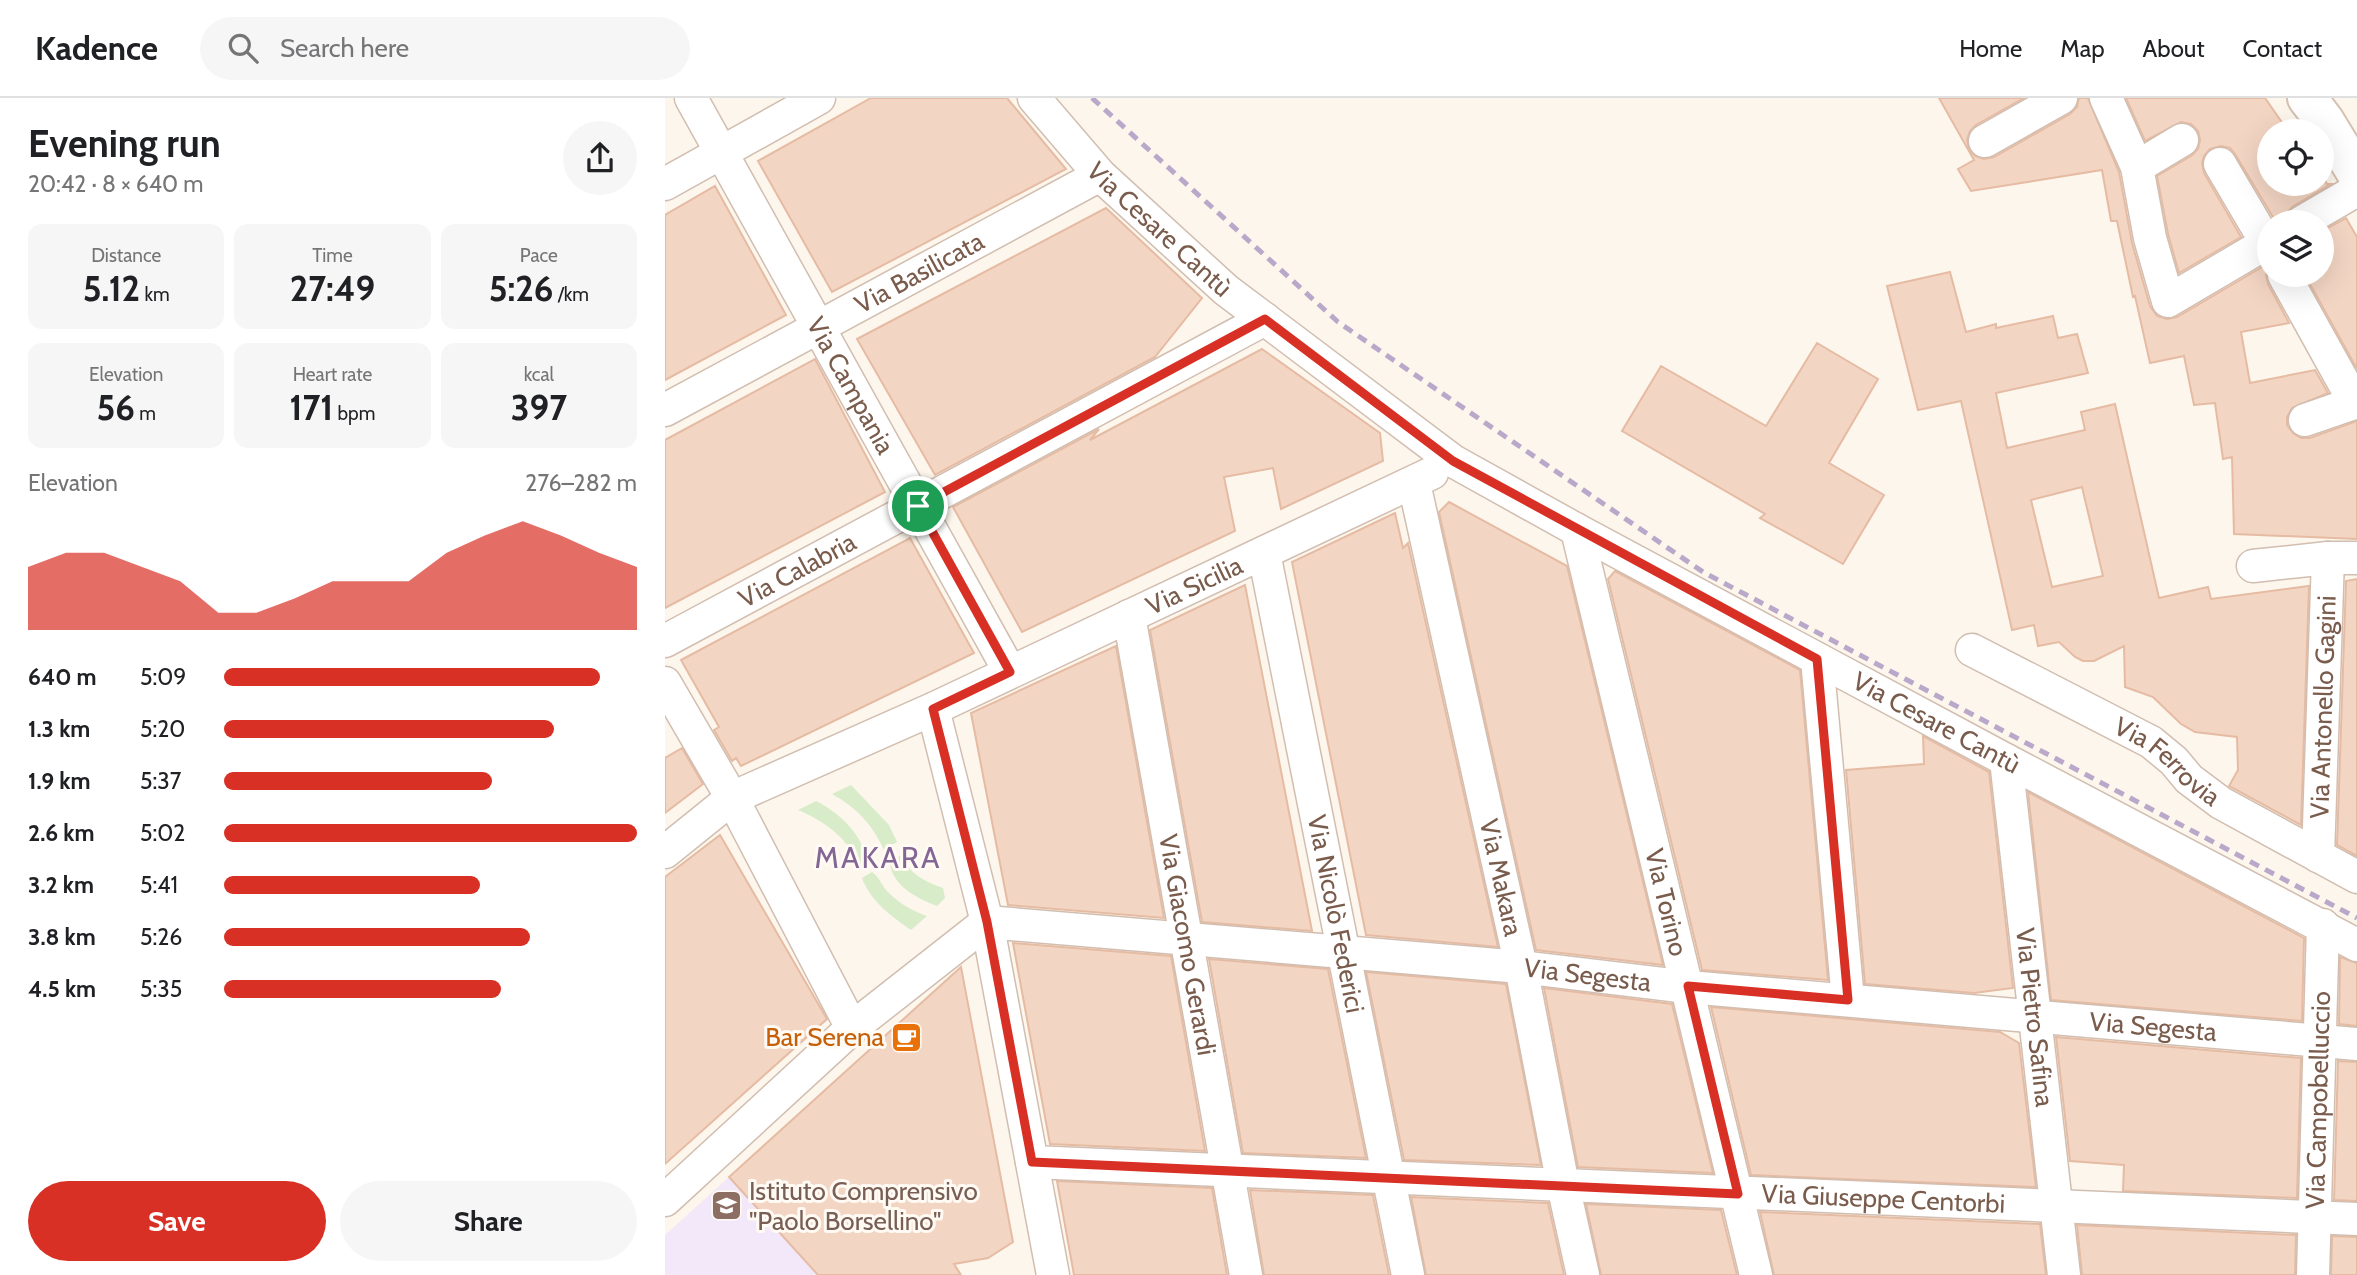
<!DOCTYPE html>
<meta charset="utf-8">
<style>
:root{--surface:#fff;--page:#f6f6f6;--text:#202124;--muted:#757577;--line:#e0e0e0;--accent:#d93025}
body{margin:0;font-family:Cabin,sans-serif;background:var(--page);color:var(--text);height:100vh;display:flex;flex-direction:column;font-size:26px;white-space:nowrap}
*{box-sizing:border-box;margin:0}
p{font-size:23px;color:var(--muted)}
.icon{flex:none;width:38px;height:38px;fill:none;stroke:currentColor;stroke-width:2;stroke-linecap:round;stroke-linejoin:round}
.map{position:relative;flex:1;overflow:hidden}
.side{display:flex;flex-direction:column;background:var(--surface);width:665px}
.side>*{flex:none}
.fabs{position:absolute;left:1592px;top:21px;display:grid;gap:14px}
.fabs a{display:grid;place-items:center;width:77px;height:77px;border-radius:50%;background:var(--surface);box-shadow:0 7px 28px #0002;font-size:35px}
.pin{position:absolute;display:grid;place-items:center;width:60px;height:60px;color:#fff;margin:-30px;border:4px solid #fff;border-radius:50%;box-shadow:0 2px 7px #0007}
.round{display:grid;place-items:center;flex:none;width:74px;height:74px;border-radius:37px;background:var(--page)}
.summary{display:flex;align-items:center;justify-content:space-between;height:119px;padding:0 28px}
h1{font-size:38px;font-weight:700;line-height:52px}
.stats{display:grid;grid-template-columns:repeat(3,1fr);gap:10px;height:119px;padding:7px 28px}
.stats div{display:grid;align-content:center;border-radius:14px;background:var(--page);text-align:center}
.stats b{font-size:35px;font-weight:700}
.stats small{font-size:19px;font-weight:400}
.stats p{font-size:19px}
.chart{height:196px;padding:14px 28px}
.chart p{display:flex;justify-content:space-between}
.chart svg{width:100%;height:126px;margin-top:7px;fill:var(--accent);opacity:.7}
.button{display:flex;gap:14px;margin-top:auto;padding:14px 28px}
.button a{flex:1;height:80px;border-radius:42px;background:var(--accent);color:#fff;font-size:28px;font-weight:700;line-height:80px;text-align:center}
.button a+a{background:var(--page);color:var(--text)}
ul{padding:0 28px;list-style:none;font-size:23px}
li{display:grid;grid-template-columns:112px 84px 1fr;align-items:center;height:52px}
li i{height:18px;border-radius:9px;background:var(--accent)}
header{display:flex;align-items:center;gap:42px;box-sizing:border-box;height:98px;padding:0 35px;background:var(--surface);border-bottom:2px solid var(--line)}
header strong{font-size:33px}
nav{display:flex;gap:38px;margin-inline-start:auto;font-size:24px}
.search{width:490px;height:63px;background:var(--page);display:flex;align-items:center;gap:18px;box-sizing:border-box;padding:0 24px;border-radius:38px;color:var(--muted);font-size:26px}
main{display:flex;flex:1;min-height:0}
.map>svg:first-child{display:block}
.education{fill:#f3e8fa}
.green{fill:#d8ecc9}
.building{fill:#f3d5c3;stroke:#e6bba3;stroke-width:2;fill-rule:evenodd}
.lines{fill:none;stroke-linecap:round;stroke-linejoin:round}
.street-casing{stroke:#d1beb0;stroke-width:35}
.secondary-casing{stroke:#d6c0b0;stroke-width:42}
.street{stroke:#fff;stroke-width:32}
.secondary{stroke:#fff;stroke-width:38}
.rail{stroke:#b9a8c9;stroke-width:5;stroke-dasharray:10 7;stroke-linecap:butt}
.route-casing{stroke:#fff;stroke-width:14}
.route{stroke:#d93025;stroke-width:9}
.labels{text-anchor:middle;stroke-width:6;stroke-linejoin:round;paint-order:stroke}
.street-label{font-size:26px;fill:#7a5c4d;stroke:#fffaf3}
.food-label{font-size:26px;fill:#c56008;stroke:#fffaf3;text-anchor:end}
.education-label{font-size:26px;fill:#785e54;stroke:#fffaf3;text-anchor:start}
.quarter-label{font-size:30px;letter-spacing:2px;fill:#846695;stroke:#fffaf3}
</style>
<header>
<strong>Kadence</strong>
<div class="search"><svg class="icon" aria-label="search" viewBox="0 0 24 24"><circle cx="10" cy="10" r="6"/><path d="M15 15l6 6"/></svg>Search here</div>
<nav><a>Home</a><a>Map</a><a>About</a><a>Contact</a></nav>
</header>
<main>
<section class="side">
<div class="summary"><div><h1>Evening run</h1><p>20:42 · 8 × 640 m</p></div><a class="round"><svg class="icon" aria-label="share" viewBox="0 0 24 24"><path d="M12 15V3M7 8l5-5 5 5M5 13v7h14v-7"/></svg></a></div>
<div class="stats">
<div><p>Distance</p><b>5.12<small> km</small></b></div>
<div><p>Time</p><b>27:49</b></div>
<div><p>Pace</p><b>5:26<small> /km</small></b></div>
</div>
<div class="stats">
<div><p>Elevation</p><b>56<small> m</small></b></div>
<div><p>Heart rate</p><b>171<small> bpm</small></b></div>
<div><p>kcal</p><b>397</b></div>
</div>
<div class="chart"><p><span>Elevation</span>276–282 m</p>
<svg viewBox="0 0 160 44" preserveAspectRatio="none"><path d="M0 44V22L10 17L20 17L30 22L40 27L50 38L60 38L70 33L80 27L90 27L100 27L110 17L120 11L130 6L140 11L150 17L160 22V44z"/></svg>
</div>
<ul>
<li><b>640 m</b>5:09<i style="width:91%"></i></li>
<li><b>1.3 km</b>5:20<i style="width:80%"></i></li>
<li><b>1.9 km</b>5:37<i style="width:65%"></i></li>
<li><b>2.6 km</b>5:02<i style="width:100%"></i></li>
<li><b>3.2 km</b>5:41<i style="width:62%"></i></li>
<li><b>3.8 km</b>5:26<i style="width:74%"></i></li>
<li><b>4.5 km</b>5:35<i style="width:67%"></i></li>
</ul>
<div class="button"><a>Save</a><a>Share</a></div>
</section>
<div class="map">
<svg width="1692" height="1177" viewBox="0 0 1692 1177">
<rect width="100%" height="100%" fill="#fdf6ec"/>
<!-- education -->
<path class="education" d="M64,1079L153,1177H0V1137Z"/>
<!-- green -->
<path class="green" d="M186,687L224,727L232,744L219,752C207,726 192,710 167,696Z
M151,703C175,715 197,736 202,763L190,770C190,742 155,721 133,712Z
M238,756C241,775 261,784 278,790L280,800L272,808C253,801 226,787 225,764Z
M207,774C214,779 216,786 222,793C232,804 247,813 262,818L246,832C226,818 206,804 197,780Z"/>
<!-- building -->
<path class="building" d="M206,0H342L401,71L167,194L93,63Z
M1274,0H1359L1311,27L1305,33L1302,42L1304,51L1310,58L1319,61L1329,59L1405,16L1412,9L1414,0H1423L1454,74L1467,145L1485,208L1492,218L1502,221L1512,219L1599,168L1603,169L1601,177L1603,186L1624,225L1576,234L1585,285L1650,272L1663,295L1627,310L1622,319V327L1628,335L1636,340H1645L1692,323V441L1569,436L1567,359L1558,361L1550,305L1529,307L1519,258L1485,265L1470,198L1468,199L1452,123H1446L1437,72L1306,93L1293,71L1309,62Z
M1461,0H1600L1623,33H1605V86H1657V77L1662,86H1666L1627,109L1621,116L1619,124H1611L1570,56L1565,50L1556,48L1545,51L1539,58L1537,65L1539,75L1576,139L1514,175L1503,136L1492,78L1526,58L1533,51L1535,42L1533,33L1526,26L1516,24L1480,43Z
M50,88L121,217L0,282V117Z
M441,110L537,200L490,259L270,377L192,241Z
M1681,120L1692,139V271L1640,177H1657V133Z
M1285,174L1301,234L1331,226V230L1388,218L1393,240L1412,236L1423,275L1331,295L1342,350L1420,332L1416,314L1450,306L1494,500L1543,489L1546,501L1644,488L1636,727L1564,688L1573,672L1572,639L1530,634L1516,626L1488,599L1460,589L1459,548L1429,563H1418L1410,559L1394,544L1373,548L1369,527L1347,532L1296,303L1253,312L1222,188ZM1417,389L1438,478L1387,489L1366,402Z
M1152,245L1213,281L1164,365L1219,397L1178,466L1095,420L1100,416L957,333L996,268L1101,328Z
M597,251L715,335L718,363L616,411L608,370L559,379L570,433L357,534L288,409L434,331L425,342Z
M150,261L220,394L0,510V342Z
M784,404L902,468L998,867L871,852L774,414Z
M730,415L738,450L743,445L833,849L701,837L627,464Z
M245,440L309,555L76,668L71,660L67,663L49,632L54,629L16,562Z
M950,473L1135,572L1163,882L1037,872L943,481Z
M1692,481V758L1672,747L1681,483Z
M580,487L647,833L537,824L485,532Z
M451,548L499,820L343,807L306,615Z
M1258,638L1324,674L1348,890L1309,895L1200,886L1181,672L1259,666Z
M17,650L38,686L0,715V660Z
M1363,694L1639,840L1637,923L1386,902Z
M55,737L162,921L0,1066V779Z
M348,845L506,858L540,1053L385,1046Z
M1675,859L1692,865V928L1674,926Z
M544,861L663,871L701,1060L578,1055Z
M296,869L348,1144L323,1160L289,1166L296,1177H153L64,1079Z
M701,874L841,886L876,1067L739,1062Z
M879,890L1007,906L1048,1075L913,1069Z
M1046,909L1335,934L1354,945L1371,1089L1086,1077Z
M1391,939L1636,960L1632,1100L1458,1093L1459,1067L1405,1063Z
M1673,963L1692,964V1103L1669,1102Z
M392,1083L547,1090L562,1177H409Z
M585,1092L708,1097L724,1177H599Z
M746,1099L883,1105L899,1177H761Z
M921,1106L1056,1112L1072,1177H936Z
M1095,1114L1375,1126L1381,1177H1109Z
M1412,1127L1631,1137L1630,1177H1417Z
M1667,1138L1692,1139V1177H1666Z"/>
<g class="lines">
<defs>
<g id="street">
<path id="s1" d="M26,0L345,574"/>
<path id="s2" d="M369,0L435,77L561,192L788,363L912,432L1341,662L1692,847"/>
<path d="M1441,0L1472,69L1485,140L1503,203L1605,143"/>
<path d="M1320,43L1396,0"/>
<path d="M1555,66L1605,151"/>
<path d="M1472,69L1517,42"/>
<path d="M0,86L154,0"/>
<path d="M1637,124L1692,92"/>
<path d="M1619,177L1690,305"/>
<path id="s3" d="M0,312L435,77"/>
<path d="M1640,322L1692,304"/>
<path id="s4" d="M749,385L856,869L898,1087L918,1177"/>
<path id="s5" d="M912,432L1091,1177"/>
<path id="s6" d="M599,455L743,1177"/>
<path d="M1588,468L1663,460H1692"/>
<path id="s7" d="M464,518L581,1177"/>
<path id="s8" d="M0,543L600,221"/>
<path id="s9" d="M1307,552L1486,644L1509,663L1524,681L1556,705L1692,779"/>
<path d="M1152,561L1183,902"/>
<path d="M0,585L67,700L187,930L322,824L268,611L67,700L0,754"/>
<path id="s10" d="M268,611L767,375"/>
<path id="s11" d="M1341,662L1399,1177"/>
<path id="s12" d="M1653,758L1663,460"/>
<path id="s13" d="M367,1064L1692,1121"/>
<path d="M0,1102L187,930"/>
<path id="s14" d="M388,1177L322,824L856,869L1023,889L1692,946"/>
<path id="s15" d="M1648,1177L1658,827"/>
</g>
<path id="secondary" d="M1642,0L1659,22L1692,76"/>
</defs>
<!-- street casing -->
<use href="#street" class="street-casing"/>
<!-- secondary casing -->
<use href="#secondary" class="secondary-casing"/>
<!-- street -->
<use href="#street" class="street"/>
<!-- secondary -->
<use href="#secondary" class="secondary"/>
<!-- rail -->
<path class="rail" d="M427,0L673,224L1038,474L1692,820"/>
</g>
<g class="lines">
<defs>
<path id="route" d="M600,221L788,363L1152,561L1183,902L1023,888L1073,1096L367,1064L322,824L268,611L345,574L253,408Z"/>
</defs>
<!-- route casing -->
<use href="#route" class="route-casing"/>
<!-- route -->
<use href="#route" class="route"/>
</g>
<!-- icons -->
<defs>
<symbol id="cafe-square" viewBox="-11 -11 22 22"><rect x="-9" y="-9" width="18" height="18" rx="4" fill="#e8710a" stroke="#fffaf3"/><path d="M-5.5-4.5H6V0H3Q3 3.5 0 3.5H-2.5Q-5.5 3.5-5.5 0ZM3-3.2v2h1.7v-2ZM-6 4.5H4V6H-6Z" fill="#fff"/></symbol>
<symbol id="school-square" viewBox="-11 -11 22 22"><rect x="-9" y="-9" width="18" height="18" rx="4" fill="#8d6e63" stroke="#fffaf3"/><path d="M0-5L7-2L0 1L-7-2ZM-4 1L0 2.5L4 1V4Q0 6-4 4Z" fill="#fff"/></symbol>
</defs>
<g fill-rule="evenodd">
<use href="#cafe-square" x="224" y="922" width="35" height="35"/>
<use href="#school-square" x="44" y="1090" width="35" height="35"/>
</g>
<g class="labels">
<!-- street labels -->
<g class="street-label">
<text dy="9" stroke="none"><textPath href="#s2" startOffset="182">Via Cesare Cantù</textPath></text>
<text dy="9" stroke="none"><textPath href="#s3" startOffset="289">Via Basilicata</textPath></text>
<text dy="9" stroke="none"><textPath href="#s1" startOffset="329">Via Campania</textPath></text>
<text dy="9" stroke="none"><textPath href="#s8" startOffset="150">Via Calabria</textPath></text>
<text dy="9" stroke="none"><textPath href="#s10" startOffset="289">Via Sicilia</textPath></text>
<text dy="9" stroke="none"><textPath href="#s12" startOffset="149">Via Antonello Gagini</textPath></text>
<text dy="9" stroke="none"><textPath href="#s2" startOffset="1106">Via Cesare Cantù</textPath></text>
<text dy="9" stroke="none"><textPath href="#s9" startOffset="226">Via Ferrovia</textPath></text>
<text dy="9" stroke="none"><textPath href="#s4" startOffset="404">Via Makara</textPath></text>
<text dy="9" stroke="none"><textPath href="#s5" startOffset="383">Via Torino</textPath></text>
<text dy="9" stroke="none"><textPath href="#s6" startOffset="368">Via Nicolò Federici</textPath></text>
<text dy="9" stroke="none"><textPath href="#s7" startOffset="334">Via Giacomo Gerardi</textPath></text>
<text dy="9" stroke="none"><textPath href="#s14" startOffset="962">Via Segesta</textPath></text>
<text dy="9" stroke="none"><textPath href="#s11" startOffset="259">Via Pietro Safina</textPath></text>
<text dy="9" stroke="none"><textPath href="#s14" startOffset="1530">Via Segesta</textPath></text>
<text dy="9" stroke="none"><textPath href="#s15" startOffset="175">Via Campobelluccio</textPath></text>
<text dy="9" stroke="none"><textPath href="#s13" startOffset="852">Via Giuseppe Centorbi</textPath></text>
</g>
<!-- food labels -->
<g class="food-label">
<text x="219" y="948">Bar Serena</text>
</g>
<!-- education labels -->
<g class="education-label">
<text x="84" y="1102">Istituto Comprensivo<tspan x="84" dy="30">"Paolo Borsellino"</tspan></text>
</g>
<!-- quarter labels -->
<g class="quarter-label">
<text x="213" y="770">MAKARA</text>
</g>
</g>
</svg>
<div class="fabs">
<a><svg class="icon" aria-label="locate" viewBox="0 0 24 24"><circle cx="12" cy="12" r="6"/><path d="M12 2v4M12 18v4M2 12h4M18 12h4"/></svg></a>
<a><svg class="icon" aria-label="layers" viewBox="0 0 24 24"><path d="M12 4l9 5-9 5-9-5zM3 14l9 5 9-5"/></svg></a>
</div>
<div class="pin" style="left:253px;top:408px;background:#1e9e55"><svg class="icon" aria-label="arrive" viewBox="0 0 24 24"><path d="M6 21V4h12l-3 4 3 4H6"/></svg></div>
</div>
</main>
